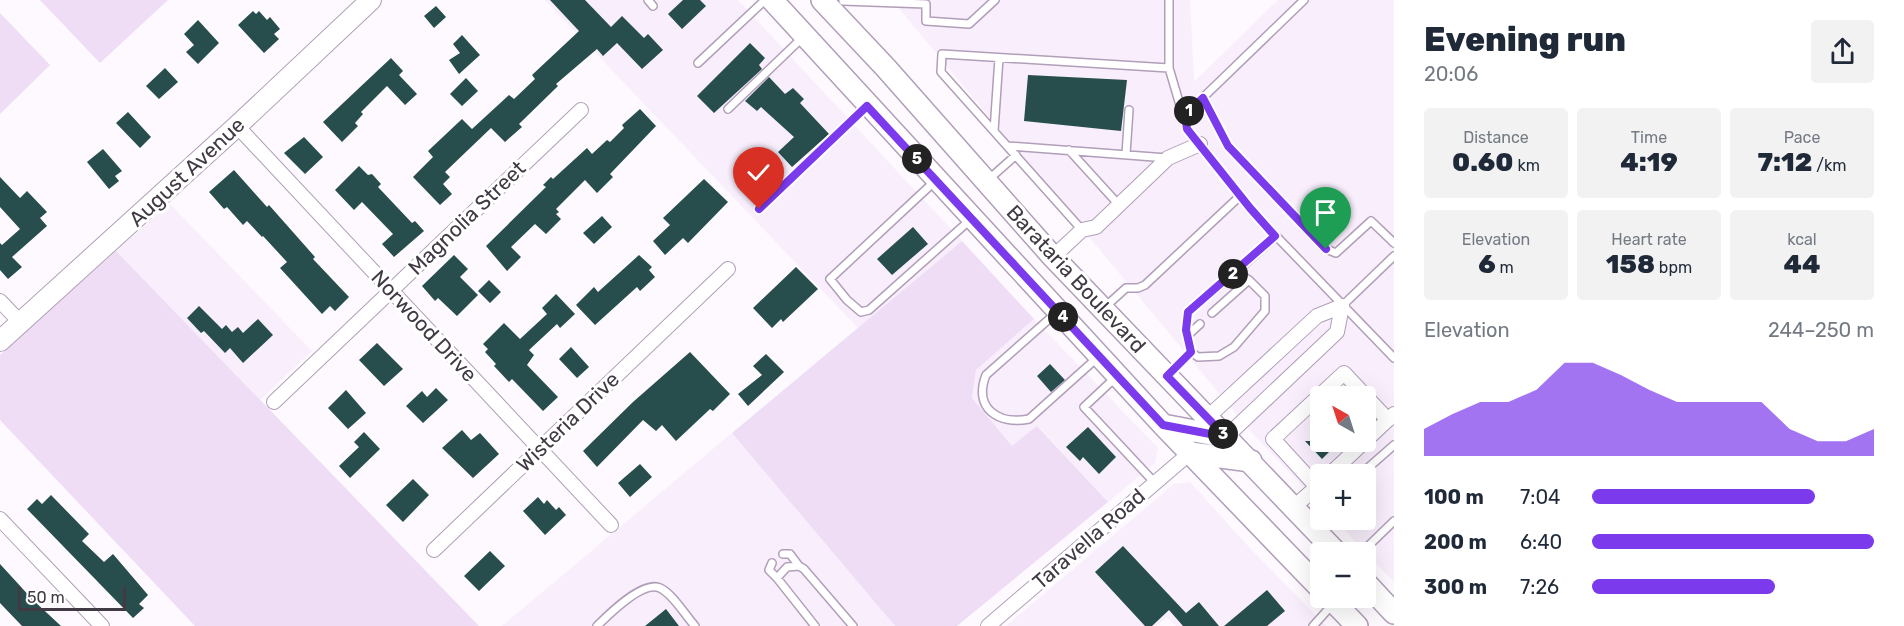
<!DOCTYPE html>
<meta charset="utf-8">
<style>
:root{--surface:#fff;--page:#f2f2f3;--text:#1f2937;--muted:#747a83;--accent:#7c3aed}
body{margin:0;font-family:Rubik,sans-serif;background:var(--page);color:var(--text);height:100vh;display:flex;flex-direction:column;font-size:22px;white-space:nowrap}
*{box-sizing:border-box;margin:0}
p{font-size:20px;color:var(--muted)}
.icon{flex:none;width:33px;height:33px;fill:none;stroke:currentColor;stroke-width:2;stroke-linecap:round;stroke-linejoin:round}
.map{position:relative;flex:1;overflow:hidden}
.details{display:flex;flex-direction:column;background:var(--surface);width:510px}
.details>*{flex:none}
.needle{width:39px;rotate:321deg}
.buttons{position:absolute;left:1310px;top:386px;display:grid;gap:12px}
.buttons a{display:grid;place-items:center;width:66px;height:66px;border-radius:6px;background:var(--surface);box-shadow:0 6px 24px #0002;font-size:30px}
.scale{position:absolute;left:18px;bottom:15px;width:108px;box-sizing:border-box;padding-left:6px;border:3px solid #413944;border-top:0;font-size:16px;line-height:21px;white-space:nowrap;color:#413944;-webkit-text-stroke:4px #fff;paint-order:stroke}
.pin{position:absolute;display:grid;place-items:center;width:51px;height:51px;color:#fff;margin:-62px -26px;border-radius:50% 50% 50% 0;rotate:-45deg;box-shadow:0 0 6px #0007}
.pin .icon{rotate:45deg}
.km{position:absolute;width:30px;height:30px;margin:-15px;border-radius:50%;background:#222;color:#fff;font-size:16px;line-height:30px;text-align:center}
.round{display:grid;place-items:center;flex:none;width:63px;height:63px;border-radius:6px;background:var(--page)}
.headline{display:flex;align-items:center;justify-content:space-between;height:102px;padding:0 30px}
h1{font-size:33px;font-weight:800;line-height:45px}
.figures{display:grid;grid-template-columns:repeat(3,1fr);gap:9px;height:102px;padding:6px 30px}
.figures div{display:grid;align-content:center;border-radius:6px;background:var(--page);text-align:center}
.figures b{font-size:26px;font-weight:800}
.figures small{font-size:16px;font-weight:400}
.figures p{font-size:16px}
.chart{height:168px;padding:12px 30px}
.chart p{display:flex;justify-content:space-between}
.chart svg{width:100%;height:108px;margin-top:6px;fill:var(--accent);opacity:.7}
ul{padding:0 30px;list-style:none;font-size:20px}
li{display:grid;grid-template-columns:96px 72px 1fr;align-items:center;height:45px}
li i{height:15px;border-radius:8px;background:var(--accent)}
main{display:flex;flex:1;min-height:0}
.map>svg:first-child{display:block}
.built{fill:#f8eefc;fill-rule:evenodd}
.green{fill:#efddf6}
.building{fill:#274d4d}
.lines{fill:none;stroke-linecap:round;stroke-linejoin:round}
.lane-casing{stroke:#b19eb8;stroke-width:10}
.street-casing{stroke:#b19eb8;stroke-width:16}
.secondary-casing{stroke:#b19eb8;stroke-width:22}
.primary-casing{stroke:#b19eb8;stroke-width:24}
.lane{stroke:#fff;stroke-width:7}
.street{stroke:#fff;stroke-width:14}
.secondary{stroke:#fff;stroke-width:20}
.primary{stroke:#fff;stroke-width:21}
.route-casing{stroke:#fff;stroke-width:12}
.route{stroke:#7c3aed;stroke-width:8}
.labels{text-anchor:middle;stroke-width:6;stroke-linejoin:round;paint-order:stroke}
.street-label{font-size:21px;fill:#413944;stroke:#fff}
</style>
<main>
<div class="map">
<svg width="1394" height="626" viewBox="0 0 1394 626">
<rect width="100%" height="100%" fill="#fdf9fe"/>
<!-- built -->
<path class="built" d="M545,0H738L962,241L858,328Z
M892,0H1190L1194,82L1278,0H1394V582L1334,519H1365V474H1320V504L1253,434ZM1320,396H1365V441H1320Z
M170,204L312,351L260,400L116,251Z
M1034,319L1158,448L1155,463L1108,502L1038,426L1012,446L972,398L976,370Z
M732,433L895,626H502Z
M1190,482L1248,546L1326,626H1176L1167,617L1156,626H1006L1174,484Z"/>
<!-- green -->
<path class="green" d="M40,0H168L100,63Z
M0,13L50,65L0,114Z
M962,241L1034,319L976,370L972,398L1012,446L1037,426L1108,502L957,626H895L732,433Z
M116,251L479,626H195L0,420V355Z"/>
<!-- building -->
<path class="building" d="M550,0H585L611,27L622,16L644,38L648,34L663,50L642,69L617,43L603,56L597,49L556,84L558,86L519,124L522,127L505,142L491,128L445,172L450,177L443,184L452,194L440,205L413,177L433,157L428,151L462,119L472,129L509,95L514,99L535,79L532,75L579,31Z
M683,0H700L706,6L682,29L668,14Z
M436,6L446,17L434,28L424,16Z
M253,11L256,14L259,11L267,20L270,17L280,29L274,34L279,39L264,53L238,25Z
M198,20L219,43L198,64L186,52L194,45L184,34Z
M462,35L480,55L459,74L449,60L460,53L453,44Z
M750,43L765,58L759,65L762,69L714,113L697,96Z
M391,58L403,71L399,75L417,94L405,105L387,86L361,112L363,114L355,123L358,126L342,142L323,122Z
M165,68L178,82L159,99L146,86Z
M1028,75L1127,80L1121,131L1024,121Z
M769,77L785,94L793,88L804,99L800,103L829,134L792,167L778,152L794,137L761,107L757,111L745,101Z
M466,78L478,91L462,106L450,94Z
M640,109L656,126L610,174L613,177L597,193L585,180L556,209L559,212L556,214L561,219L546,234L535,224L511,247L521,257L507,271L486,246L546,187L543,185L551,177L553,179L587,148L592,154L607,140L610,142L624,128L622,125Z
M128,112L151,137L140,148L116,123Z
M304,137L323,157L305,174L284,153Z
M103,149L122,171L115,176L119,181L109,189L87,162Z
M359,166L368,175L372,174L381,184L378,187L412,223L415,221L424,231L394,257L382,244L393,234L362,202L354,210L335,190Z
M234,170L267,207L269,205L315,257L313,259L349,297L335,311L330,306L322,314L280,268L287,262L263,236L262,237L247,221L243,225L227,207L224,209L209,192Z
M0,177L20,198L27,191L47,212L40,218L47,226L12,257L22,267L8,279L0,270V243L2,245L20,229L0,207Z
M704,179L728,202L688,243L683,238L665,255L653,241L670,225L663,218Z
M602,216L612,227L594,244L583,233Z
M913,227L928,244L892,275L877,259Z
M454,255L468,269L460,277L478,295L457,316L438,298L435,301L422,286Z
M639,255L652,267L649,270L655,277L640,291L637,287L595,325L576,305L594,287L598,292Z
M796,267L818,289L783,322L781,319L772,328L753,308Z
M489,280L501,292L490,303L478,291Z
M556,294L575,314L560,328L557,324L529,350L534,355L527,365L558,397L543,411L512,379L509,382L494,366L496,364L485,352L488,349L483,344L504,323L520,339L547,314L542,308Z
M199,306L222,329L226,325L232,332L238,327L243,333L258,319L273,335L243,363L230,348L225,353L204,331L201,333L187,318Z
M377,343L403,369L384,386L359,360Z
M571,347L589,367L577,378L559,359Z
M690,352L730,394L713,411L710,409L676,441L662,425L656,431L643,420L597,467L583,451L633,402Z
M766,354L784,372L748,406L738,394L762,375L753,366Z
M1050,364L1065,380L1051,392L1037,376Z
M436,388L448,400L423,423L406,406L422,391L427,397Z
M346,390L366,413L348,429L328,408Z
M1088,427L1116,457L1099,474L1083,457L1080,461L1066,447Z
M462,430L471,440L480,433L499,454L473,478L442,448Z
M364,432L380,449L350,478L339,466L359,447L354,442Z
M1305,441H1340L1322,459Z
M640,464L652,477L630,497L618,483Z
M413,479L429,495L403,522L386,505Z
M51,495L89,534L82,541L104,562L113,554L148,595L139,604L144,608L133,618L27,509L37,499L42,504Z
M538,497L544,504L547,500L556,510L559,507L566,515L545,535L523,511Z
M1123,546L1186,613L1199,602L1219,626H1183L1169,610L1152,626H1145L1095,572Z
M490,551L505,566L479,591L464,576Z
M0,564L33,600L61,626H22L0,603Z
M1267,590L1285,611L1267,626H1224Z
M666,609L679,626H645Z"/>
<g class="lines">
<defs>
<path id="lane" d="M648,0L653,6
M1169,0V68L1187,129L1249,208L1394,358
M843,1L926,4V21L969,24L995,0
M698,63L765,0
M1203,98L1228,146L1326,249L1336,253L1371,221L1394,243
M728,109L803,37
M1185,115L1304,0
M994,131L999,58
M1008,146L1167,158
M1069,150L1119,205
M1126,154L1129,110
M988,180L1016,155
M934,182L830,279L847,300L861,312L869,310L970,220
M759,209L867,106
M1082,230L941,72L942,54L1169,68
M1236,272L1276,236
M1342,306L1394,256
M1105,307L1126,288H1138L1145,285L1240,196
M1056,313L986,375C973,408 998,425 1029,419L1098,357
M1212,313L1249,280
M1187,336L1200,324
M1168,374L1191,352L1198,357L1219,356L1234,347L1265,311V296L1249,280L1236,272L1188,312L1186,330L1191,352
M1116,377L1084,407L1155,483
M1361,474L1394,445
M1362,552L1394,521
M783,554H790L799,566
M772,563L769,570L777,578
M597,626C608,615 643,580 660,588C673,594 685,615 695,626
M815,626L777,578L787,567L799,566L804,569L853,626
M1313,626L1332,605"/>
<path id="street" d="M237,126L611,525
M1053,257L1082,230L1096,227L1168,158L1200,144
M0,301L20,322
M274,402L581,110
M1207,418L1317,316L1342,306
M1226,437L1337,332L1342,306
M1330,474L1394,414
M1317,487L1273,439L1344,373L1388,420
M1294,507L1320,484
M0,519L102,626
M434,550L728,269
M988,626L1190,453"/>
<path id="secondary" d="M0,341L237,126L371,0"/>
<path id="primary" d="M772,0L1163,425L1320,588
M822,0L886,68L1053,257L1336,552
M1163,425L1226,437
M1190,453L1251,461
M1365,582L1394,613
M1329,597L1357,626"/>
</defs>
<!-- lane casing -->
<use href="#lane" class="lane-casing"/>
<!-- street casing -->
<use href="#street" class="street-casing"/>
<!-- secondary casing -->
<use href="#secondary" class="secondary-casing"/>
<!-- primary casing -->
<use href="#primary" class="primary-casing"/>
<!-- lane -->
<use href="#lane" class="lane"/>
<!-- street -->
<use href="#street" class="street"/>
<!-- secondary -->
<use href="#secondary" class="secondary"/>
<!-- primary -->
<use href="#primary" class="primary"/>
</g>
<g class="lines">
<defs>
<path id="route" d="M759,209L867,106L1163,425L1226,437L1167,376L1191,352L1186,330L1188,312L1275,236L1250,208L1187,129L1185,115L1203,98L1228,146L1326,249"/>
</defs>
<!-- route casing -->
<use href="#route" class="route-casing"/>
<!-- route -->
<use href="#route" class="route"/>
</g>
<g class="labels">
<!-- street labels -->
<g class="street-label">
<text transform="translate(187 172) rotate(-43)" y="7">August Avenue</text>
<text transform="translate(467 218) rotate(-44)" y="7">Magnolia Street</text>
<text transform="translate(1076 279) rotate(47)" y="7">Barataria Boulevard</text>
<text transform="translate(424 326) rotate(47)" y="7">Norwood Drive</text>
<text transform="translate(568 422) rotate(-44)" y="7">Wisteria Drive</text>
<text transform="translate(1089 539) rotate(-41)" y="7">Taravella Road</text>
</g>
</g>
</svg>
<div class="buttons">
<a><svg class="needle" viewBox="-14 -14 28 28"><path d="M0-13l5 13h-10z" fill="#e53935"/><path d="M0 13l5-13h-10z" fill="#747a83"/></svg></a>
<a>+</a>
<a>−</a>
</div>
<div class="scale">50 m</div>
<div class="pin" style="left:1326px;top:249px;background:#1e9e55"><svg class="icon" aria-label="arrive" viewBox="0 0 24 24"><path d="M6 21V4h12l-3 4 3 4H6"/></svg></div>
<div class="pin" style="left:759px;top:209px;background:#d93025"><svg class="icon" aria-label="check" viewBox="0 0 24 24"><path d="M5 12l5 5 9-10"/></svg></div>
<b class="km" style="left:1189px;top:111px">1</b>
<b class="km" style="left:1233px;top:274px">2</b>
<b class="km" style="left:1223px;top:434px">3</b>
<b class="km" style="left:1063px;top:317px">4</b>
<b class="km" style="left:917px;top:159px">5</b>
</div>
<section class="details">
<div class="headline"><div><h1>Evening run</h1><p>20:06</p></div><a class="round"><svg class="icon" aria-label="share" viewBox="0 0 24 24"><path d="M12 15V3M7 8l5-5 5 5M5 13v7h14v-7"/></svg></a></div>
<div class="figures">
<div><p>Distance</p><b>0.60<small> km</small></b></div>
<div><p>Time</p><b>4:19</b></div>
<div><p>Pace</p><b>7:12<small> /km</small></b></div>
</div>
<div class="figures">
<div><p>Elevation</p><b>6<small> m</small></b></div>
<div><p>Heart rate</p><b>158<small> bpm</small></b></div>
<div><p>kcal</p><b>44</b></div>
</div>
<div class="chart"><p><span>Elevation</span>244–250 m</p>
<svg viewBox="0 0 160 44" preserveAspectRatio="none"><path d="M0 44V33L10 27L20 22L30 22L40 17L50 6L60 6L70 11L80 17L90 22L100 22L110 22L120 22L130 33L140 38L150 38L160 33V44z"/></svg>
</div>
<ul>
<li><b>100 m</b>7:04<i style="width:79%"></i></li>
<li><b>200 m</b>6:40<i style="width:100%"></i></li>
<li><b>300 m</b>7:26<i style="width:65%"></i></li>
</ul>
</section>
</main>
